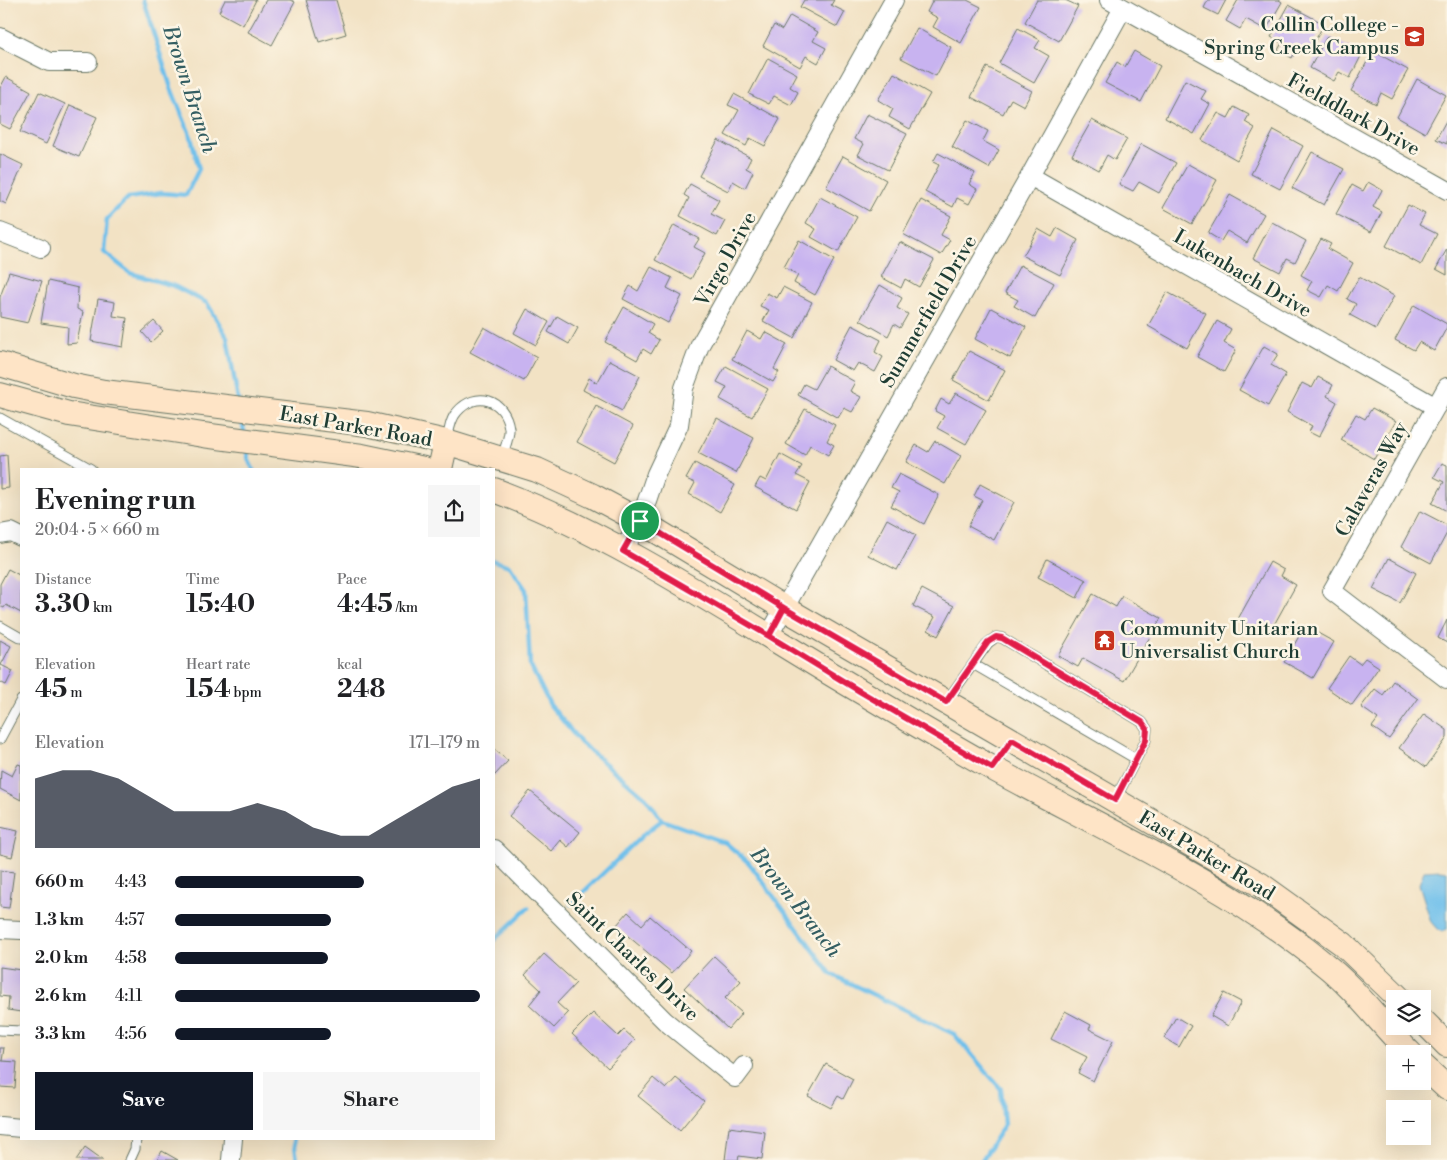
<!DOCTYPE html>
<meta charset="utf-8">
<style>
:root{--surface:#fff;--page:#f6f6f6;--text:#202124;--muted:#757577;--accent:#111827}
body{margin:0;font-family:"Libre Bodoni",serif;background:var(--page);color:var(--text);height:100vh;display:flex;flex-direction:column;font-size:19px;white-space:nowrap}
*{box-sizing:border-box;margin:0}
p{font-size:16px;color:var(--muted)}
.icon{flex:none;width:28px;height:28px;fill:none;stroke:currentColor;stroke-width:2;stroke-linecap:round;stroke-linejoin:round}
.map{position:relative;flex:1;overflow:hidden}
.drawer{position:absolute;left:20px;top:468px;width:475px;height:672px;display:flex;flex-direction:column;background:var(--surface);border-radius:0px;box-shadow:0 5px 20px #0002}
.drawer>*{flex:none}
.buttons{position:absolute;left:1386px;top:990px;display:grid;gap:10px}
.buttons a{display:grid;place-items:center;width:45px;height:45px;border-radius:0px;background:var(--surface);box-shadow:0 5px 20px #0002;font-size:25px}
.pin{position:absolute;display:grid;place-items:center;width:42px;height:42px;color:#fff;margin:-21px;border:2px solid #fff;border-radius:50%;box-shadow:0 1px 5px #0007}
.round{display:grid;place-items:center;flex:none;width:52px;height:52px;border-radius:0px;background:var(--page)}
.headline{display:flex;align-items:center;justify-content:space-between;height:85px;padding:0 15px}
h1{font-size:28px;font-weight:800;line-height:38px}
.figures{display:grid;grid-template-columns:repeat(3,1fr);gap:8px;height:85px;padding:5px 15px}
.figures div{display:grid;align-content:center}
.figures b{font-size:25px;font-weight:800}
.figures small{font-size:14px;font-weight:400}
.figures p{font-size:14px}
.chart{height:140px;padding:10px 15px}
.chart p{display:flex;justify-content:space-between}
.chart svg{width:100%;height:90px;margin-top:5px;fill:var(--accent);opacity:.7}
.action{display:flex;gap:10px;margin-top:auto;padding:10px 15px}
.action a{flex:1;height:58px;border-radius:0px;background:var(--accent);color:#fff;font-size:20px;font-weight:800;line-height:58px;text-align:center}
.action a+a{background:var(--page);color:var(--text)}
ul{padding:0 15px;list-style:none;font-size:16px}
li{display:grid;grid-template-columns:80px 60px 1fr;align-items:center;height:38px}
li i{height:12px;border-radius:6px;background:var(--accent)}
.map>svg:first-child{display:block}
.water{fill:#70c0eb;stroke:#487e90}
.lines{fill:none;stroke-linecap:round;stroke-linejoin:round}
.stream{stroke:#70c0eb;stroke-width:4.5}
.building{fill:#c8b3f0}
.lane-casing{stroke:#697766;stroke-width:11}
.street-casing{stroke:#697766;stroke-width:20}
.secondary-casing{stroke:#697766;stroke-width:26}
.lane{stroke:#fff;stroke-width:9}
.street{stroke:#fff;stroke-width:18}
.secondary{stroke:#fee4c6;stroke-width:24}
.route-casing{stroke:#fff;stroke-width:10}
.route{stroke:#e11d48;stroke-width:6}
.labels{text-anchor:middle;stroke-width:5;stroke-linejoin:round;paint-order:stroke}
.poi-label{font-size:20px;fill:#1f3d34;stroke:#fcf5e5;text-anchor:end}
.street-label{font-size:20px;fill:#1f3d34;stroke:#fcf5e5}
.water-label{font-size:21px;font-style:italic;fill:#335e62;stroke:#fcf5e5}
</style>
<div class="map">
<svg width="1447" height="1160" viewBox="0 0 1447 1160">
<rect width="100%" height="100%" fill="#fcf5e5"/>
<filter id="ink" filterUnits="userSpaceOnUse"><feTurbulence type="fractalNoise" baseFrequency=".02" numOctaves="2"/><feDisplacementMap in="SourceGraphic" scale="10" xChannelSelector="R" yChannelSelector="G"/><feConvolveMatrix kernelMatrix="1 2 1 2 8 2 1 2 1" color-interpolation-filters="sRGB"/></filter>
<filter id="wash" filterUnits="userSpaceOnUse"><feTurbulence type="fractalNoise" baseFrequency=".0096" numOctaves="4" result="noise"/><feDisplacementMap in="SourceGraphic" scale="20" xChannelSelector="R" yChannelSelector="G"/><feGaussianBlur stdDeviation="1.12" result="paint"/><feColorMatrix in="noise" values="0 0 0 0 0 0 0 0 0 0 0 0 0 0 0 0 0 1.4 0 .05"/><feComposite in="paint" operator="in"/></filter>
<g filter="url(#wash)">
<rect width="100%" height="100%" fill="#f2e2c4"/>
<!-- water -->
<path class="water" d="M1440,870L1447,871V929L1442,932L1437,929L1431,922L1419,884L1424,871Z"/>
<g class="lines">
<!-- stream -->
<path class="stream" d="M143,0L171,88L191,137L199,169L186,195L161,193L128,198L107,219L104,252L130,273L174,286L207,303L227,337L238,400
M241,415L244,432
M246,447L249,461L253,469
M494,561L510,566L526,590L530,665L550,705L581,743L646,798L662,820L726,843L749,863L831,974L954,1034L1001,1089L1004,1125L982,1160
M571,904L644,834L662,820
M494,940L528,908
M294,1139L297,1160"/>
</g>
<g id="blocks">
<!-- building -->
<path class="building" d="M225,0H256L243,25L219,12Z
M266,0H291L295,2L272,45L248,32Z
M306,0H336L346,34L319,42Z
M804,0H834L831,5L845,12L837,27L800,7Z
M933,0H967L981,7L961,43L933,27L938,18L927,12Z
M1037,0H1065L1078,6L1059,41L1025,22Z
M1208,0H1226L1218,15L1204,8Z
M1238,0H1279L1282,2L1266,30L1246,19L1240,29L1226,21Z
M1289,5L1324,24L1308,54L1297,48L1292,58L1278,50L1282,43L1271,37Z
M790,16L818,32L813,41L826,48L818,63L806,56L800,67L763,46L774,25L782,30Z
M917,28L951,47L936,76L901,58Z
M1018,28L1040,40L1035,48L1049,56L1034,83L999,63Z
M1327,36L1362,54L1350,78L1339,72L1334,81L1310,68Z
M1134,51L1160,66L1141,102L1105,83L1117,62L1125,67Z
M1373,51L1408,70L1392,99L1381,93L1376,104L1351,91Z
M768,58L797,74L790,87L798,92L791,105L774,96L769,104L749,94Z
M987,67L1032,91L1024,106L1011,99L1003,114L971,97Z
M894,73L930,94L910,129L889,117L893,109L878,100Z
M6,77L31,91L10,129L0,124V88Z
M1417,79L1446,95L1425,133L1397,117Z
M1185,80L1206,91L1201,99L1210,104L1194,134L1165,118Z
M39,92L65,104L46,144L20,132Z
M734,94L780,119L765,146L750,138L746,146L725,135L739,110L728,105Z
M70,105L97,117L79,157L53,146Z
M1234,107L1249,115L1245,122L1255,128L1237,160L1202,140L1218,113L1228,118Z
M867,114L907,134L888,170L858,155L864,144L854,139Z
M1447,119V144L1436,139Z
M967,120L988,131L983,141L999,150L989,168L952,147Z
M1092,120L1127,139L1115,160L1107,155L1099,170L1072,155Z
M1274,130L1303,146L1280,189L1251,174Z
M718,140L751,158L746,168L753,172L745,188L733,181L728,191L699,176Z
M1141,144L1176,163L1159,193L1139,182L1133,191L1119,184Z
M1312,152L1344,169L1324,205L1292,188Z
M938,153L975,173L969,184L977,189L969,204L957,198L953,207L925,192L939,165L933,162Z
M0,154L23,165L6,204L0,201Z
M843,156L886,180L869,211L826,187Z
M1188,164L1217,180L1192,224L1163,208Z
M1368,182L1382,190L1373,207L1382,212L1371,232L1336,214L1352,185L1363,191Z
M690,184L719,200L711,214L725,221L717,236L680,216L689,198L684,195Z
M1230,195L1264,214L1247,243L1227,231L1221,241L1208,233Z
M820,197L857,217L838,252L811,237L816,229L806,223Z
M921,200L951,216L941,235L950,240L941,255L903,234Z
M1408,205L1425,214L1419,225L1437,234L1421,265L1386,246Z
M1272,222L1306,241L1295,262L1287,258L1280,272L1253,258Z
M674,225L699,239L694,247L705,253L691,279L655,260Z
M1057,228L1078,240L1060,275L1023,256L1038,229L1052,237Z
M1321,239L1331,244L1328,249L1353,263L1338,291L1328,285L1321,297L1307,290L1312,281L1301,275Z
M799,240L834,260L815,295L794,283L798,275L784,267Z
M900,242L934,260L919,287L905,279L901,288L881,277Z
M1447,249V275L1436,269Z
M1020,265L1054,283L1035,318L1014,306L1018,300L1005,293Z
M651,267L672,278L667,288L682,296L668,323L623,299L630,286L638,291Z
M9,272L42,281L28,323L0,317V297Z
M1359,277L1394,296L1376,329L1350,315L1356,304L1347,299Z
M48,281L78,288L77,309L83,312L77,343L67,344L68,327L41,323Z
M880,285L902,298L897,308L908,314L900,328L894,324L888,336L860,320Z
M783,287L812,302L794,338L763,321L769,310L760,306L767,293L777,298Z
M1167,292L1206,313L1187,348L1148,326Z
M98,299L115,302L113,316L127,318L123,347L91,341Z
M1414,305L1447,324V327L1434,351L1419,342L1414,350L1395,340Z
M624,307L653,324L648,333L659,340L651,354L643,349L637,360L605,342Z
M991,308L1026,327L1010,358L975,339Z
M527,309L549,322L536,345L514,333Z
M557,316L578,328L569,344L548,332Z
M154,321L163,331L151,342L142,332Z
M1217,321L1231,329L1224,343L1236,350L1224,372L1197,357Z
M852,325L881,340L875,352L883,357L875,372L858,363L853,371L833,360Z
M484,327L537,357L524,381L470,352Z
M747,331L761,339L765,332L787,344L774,369L779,372L773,382L732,359Z
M1264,346L1278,354L1271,365L1286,374L1268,406L1239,390Z
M969,351L1005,370L989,400L953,380Z
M610,360L640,376L622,411L583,390L589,378L597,383Z
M726,366L768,389L752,417L720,399L727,387L717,382Z
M827,366L855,382L850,391L861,397L852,412L844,408L838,418L798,395L804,384L814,389Z
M1318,377L1333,385L1327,396L1337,402L1319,437L1309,432L1312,426L1287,412L1302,383L1312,388Z
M956,393L986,410L966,444L937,428L944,416L935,411L941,399L949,404Z
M596,406L633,426L614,462L577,442Z
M1372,408L1396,421L1374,459L1341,440L1356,414L1365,419Z
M805,409L835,425L827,441L834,445L828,455L810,445L805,455L786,444Z
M717,418L754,438L736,473L698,453Z
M935,441L961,456L945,484L906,462L916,445L928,452Z
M780,454L802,466L796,475L810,482L796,509L755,487L760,478L766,481Z
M7,455L9,488L0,489V456Z
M695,463L735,485L720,512L689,494L695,483L686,479Z
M1442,463L1447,465V511L1432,503L1444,482L1434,477Z
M899,474L939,495L924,524L891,506L899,492L891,488Z
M980,484L1014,502L994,540L968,526L982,500L974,496Z
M1420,511L1447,525V533L1431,563L1401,547Z
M887,519L916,535L897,570L868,555Z
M1389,558L1416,573L1400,603L1373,589Z
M1047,559L1086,580L1077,598L1038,577Z
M1270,562L1284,570L1281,576L1296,585L1270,632L1261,627L1259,631L1238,619Z
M8,569L21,576V613L6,605L4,608L0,606V584Z
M922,589L954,606L938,636L928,630L935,617L913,606Z
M1093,594L1116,607L1122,596L1161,618L1124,681L1083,658L1078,667L1058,656Z
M1447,620V643L1438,638Z
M1305,626L1334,642L1313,678L1284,662Z
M0,640L11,646L1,665L13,671L6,685L0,682Z
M1349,656L1360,664L1365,658L1379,667L1352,705L1327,688Z
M1393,681L1418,699L1389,739L1372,727L1378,719L1361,707L1375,689L1383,695Z
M1424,714L1447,730V738L1426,767L1399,748Z
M494,749L508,761L494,776Z
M18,764L21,765V800L0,789L1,770L12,776Z
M530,791L580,832L568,847L560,840L551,851L509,816Z
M0,827L18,831L12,857L0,854Z
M0,870L14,872L9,908L0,907Z
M628,912L642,925L650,916L691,951L672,973L616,926Z
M544,954L576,983L557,1003L568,1013L554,1028L529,1005L541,990L525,975Z
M714,956L741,981L725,998L742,1013L728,1029L684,988Z
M0,967L21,970V1012L8,1010L9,997L0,996Z
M1224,993L1241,1002L1228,1026L1211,1016Z
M1065,1011L1091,1025L1089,1029L1113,1041L1093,1081L1078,1073L1087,1057L1051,1039Z
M593,1013L618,1036L624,1030L635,1040L608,1068L572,1034Z
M1176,1017L1191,1026L1179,1047L1164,1038Z
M0,1048H4L2,1061L17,1062L15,1088L0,1087Z
M826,1064L853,1079L843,1099L838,1096L831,1108L808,1096Z
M653,1078L666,1089L676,1078L704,1101L680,1130L638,1096Z
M729,1127L765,1132L762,1159L739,1156L738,1160H725Z
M85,1147L103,1160H76Z
M162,1151L178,1160H157Z"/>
</g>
</g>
<g filter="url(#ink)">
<use href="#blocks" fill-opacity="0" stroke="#697766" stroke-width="1"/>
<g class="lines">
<defs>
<path id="lane" d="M0,418L91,469
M447,441C449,432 450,419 457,412C476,390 505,399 509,428C510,437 504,449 502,458
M0,626L21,638
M973,664L1136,759
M946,702L988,643L996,637L1002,638L1142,722L1147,729L1146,740L1115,800
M0,739L21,700
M0,1030L21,1031
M130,1160L135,1149L136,1139"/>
<path id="street" d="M1109,0L1447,190
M0,37L49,62H88
M1030,176L1436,407
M0,232L41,248
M1447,387L1332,591L1447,679
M0,534L11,532L21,537
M623,551L640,521L656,474L679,425L684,388L700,345L894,0
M769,635L1030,176L1123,8
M494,849L665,1021L735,1078L744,1066
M0,929L21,930
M0,1126L21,1128
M231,1160L233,1139"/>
<path id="secondary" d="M0,364L74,386L104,392L367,424L446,442L537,470L593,496L640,521L784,608L1261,885L1343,944L1400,999
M0,395L69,414L203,435L362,456L424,469
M440,469L446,442
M494,490C624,539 745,624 865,694C907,719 949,744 992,768C1105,830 1224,882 1324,964C1356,989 1381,1025 1411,1054
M1422,1020L1447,1045
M1422,1065L1447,1088"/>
</defs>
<!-- lane casing -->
<use href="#lane" class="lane-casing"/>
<!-- street casing -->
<use href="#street" class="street-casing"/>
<!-- secondary casing -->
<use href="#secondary" class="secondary-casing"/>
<!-- lane -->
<use href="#lane" class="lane"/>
<!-- street -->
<use href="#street" class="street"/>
<!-- secondary -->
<use href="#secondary" class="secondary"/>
</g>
</g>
<g class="lines" filter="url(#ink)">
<defs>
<path id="route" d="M640,521L784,608L769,636L861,692L992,768L1012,740L1115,800L1146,740L1147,729L1142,722L1002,638L996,637L988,642L946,702L784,608L769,636L623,551L640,521"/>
</defs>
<!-- route casing -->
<use href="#route" class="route-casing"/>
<!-- route -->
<use href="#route" class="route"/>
</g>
<!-- icons -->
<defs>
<symbol id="university-square" viewBox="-11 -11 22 22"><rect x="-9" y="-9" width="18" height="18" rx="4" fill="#c8321e" stroke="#fcf5e5"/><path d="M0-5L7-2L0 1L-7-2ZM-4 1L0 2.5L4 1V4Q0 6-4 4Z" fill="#fff"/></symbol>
<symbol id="temple-square" viewBox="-11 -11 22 22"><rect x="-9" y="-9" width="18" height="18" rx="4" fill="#c8321e" stroke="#fcf5e5"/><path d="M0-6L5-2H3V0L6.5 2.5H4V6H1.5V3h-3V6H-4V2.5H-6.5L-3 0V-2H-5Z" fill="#fff"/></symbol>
</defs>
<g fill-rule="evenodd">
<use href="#university-square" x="1402" y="24" width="25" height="25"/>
<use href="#temple-square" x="1092" y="628" width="25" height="25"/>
</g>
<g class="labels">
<!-- poi labels -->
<g class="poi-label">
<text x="1399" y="31">Collin College -<tspan x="1399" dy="23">Spring Creek Campus</tspan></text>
<text x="1120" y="635" text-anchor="start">Community Unitarian<tspan x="1120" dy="23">Universalist Church</tspan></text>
</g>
<!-- street labels -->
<g class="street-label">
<text transform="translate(1354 114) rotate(29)" y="7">Fielddlark Drive</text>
<text transform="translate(725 259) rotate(-61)" y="7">Virgo Drive</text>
<text transform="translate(1243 273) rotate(30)" y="7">Lukenbach Drive</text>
<text transform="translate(928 311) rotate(-60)" y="7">Summerfield Drive</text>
<text transform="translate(356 426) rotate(10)" y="7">East Parker Road</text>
<text transform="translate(1371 479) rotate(-61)" y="7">Calaveras Way</text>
<text transform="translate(1207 855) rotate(31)" y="7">East Parker Road</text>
<text transform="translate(633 956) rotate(44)" y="7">Saint Charles Drive</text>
</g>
<!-- water labels -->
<g class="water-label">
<text transform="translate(190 89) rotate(72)" y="7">Brown Branch</text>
<text transform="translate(796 902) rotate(52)" y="7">Brown Branch</text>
</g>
</g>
</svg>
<div class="buttons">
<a><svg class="icon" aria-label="layers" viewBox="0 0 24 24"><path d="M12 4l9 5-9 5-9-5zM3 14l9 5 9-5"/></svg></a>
<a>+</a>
<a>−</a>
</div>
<div class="pin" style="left:640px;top:521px;background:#1e9e55"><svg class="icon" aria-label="arrive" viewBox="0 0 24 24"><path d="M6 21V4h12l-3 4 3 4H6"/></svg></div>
<section class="drawer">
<div class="headline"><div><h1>Evening run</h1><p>20:04 · 5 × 660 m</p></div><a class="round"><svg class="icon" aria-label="share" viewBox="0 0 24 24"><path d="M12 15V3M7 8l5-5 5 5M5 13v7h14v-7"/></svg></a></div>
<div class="figures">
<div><p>Distance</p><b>3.30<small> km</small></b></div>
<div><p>Time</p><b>15:40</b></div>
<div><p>Pace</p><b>4:45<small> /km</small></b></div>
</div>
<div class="figures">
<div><p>Elevation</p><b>45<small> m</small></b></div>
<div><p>Heart rate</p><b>154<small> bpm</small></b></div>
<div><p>kcal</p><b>248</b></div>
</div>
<div class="chart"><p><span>Elevation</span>171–179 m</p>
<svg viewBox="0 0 160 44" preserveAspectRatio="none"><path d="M0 44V10L10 6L20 6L30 10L40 18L50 26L60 26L70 26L80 22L90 26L100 34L110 38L120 38L130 30L140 22L150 14L160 10V44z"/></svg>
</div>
<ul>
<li><b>660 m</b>4:43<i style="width:62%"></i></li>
<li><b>1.3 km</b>4:57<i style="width:51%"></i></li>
<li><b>2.0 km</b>4:58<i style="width:50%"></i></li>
<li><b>2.6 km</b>4:11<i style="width:100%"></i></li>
<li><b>3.3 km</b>4:56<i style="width:51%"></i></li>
</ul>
<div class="action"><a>Save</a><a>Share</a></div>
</section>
</div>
